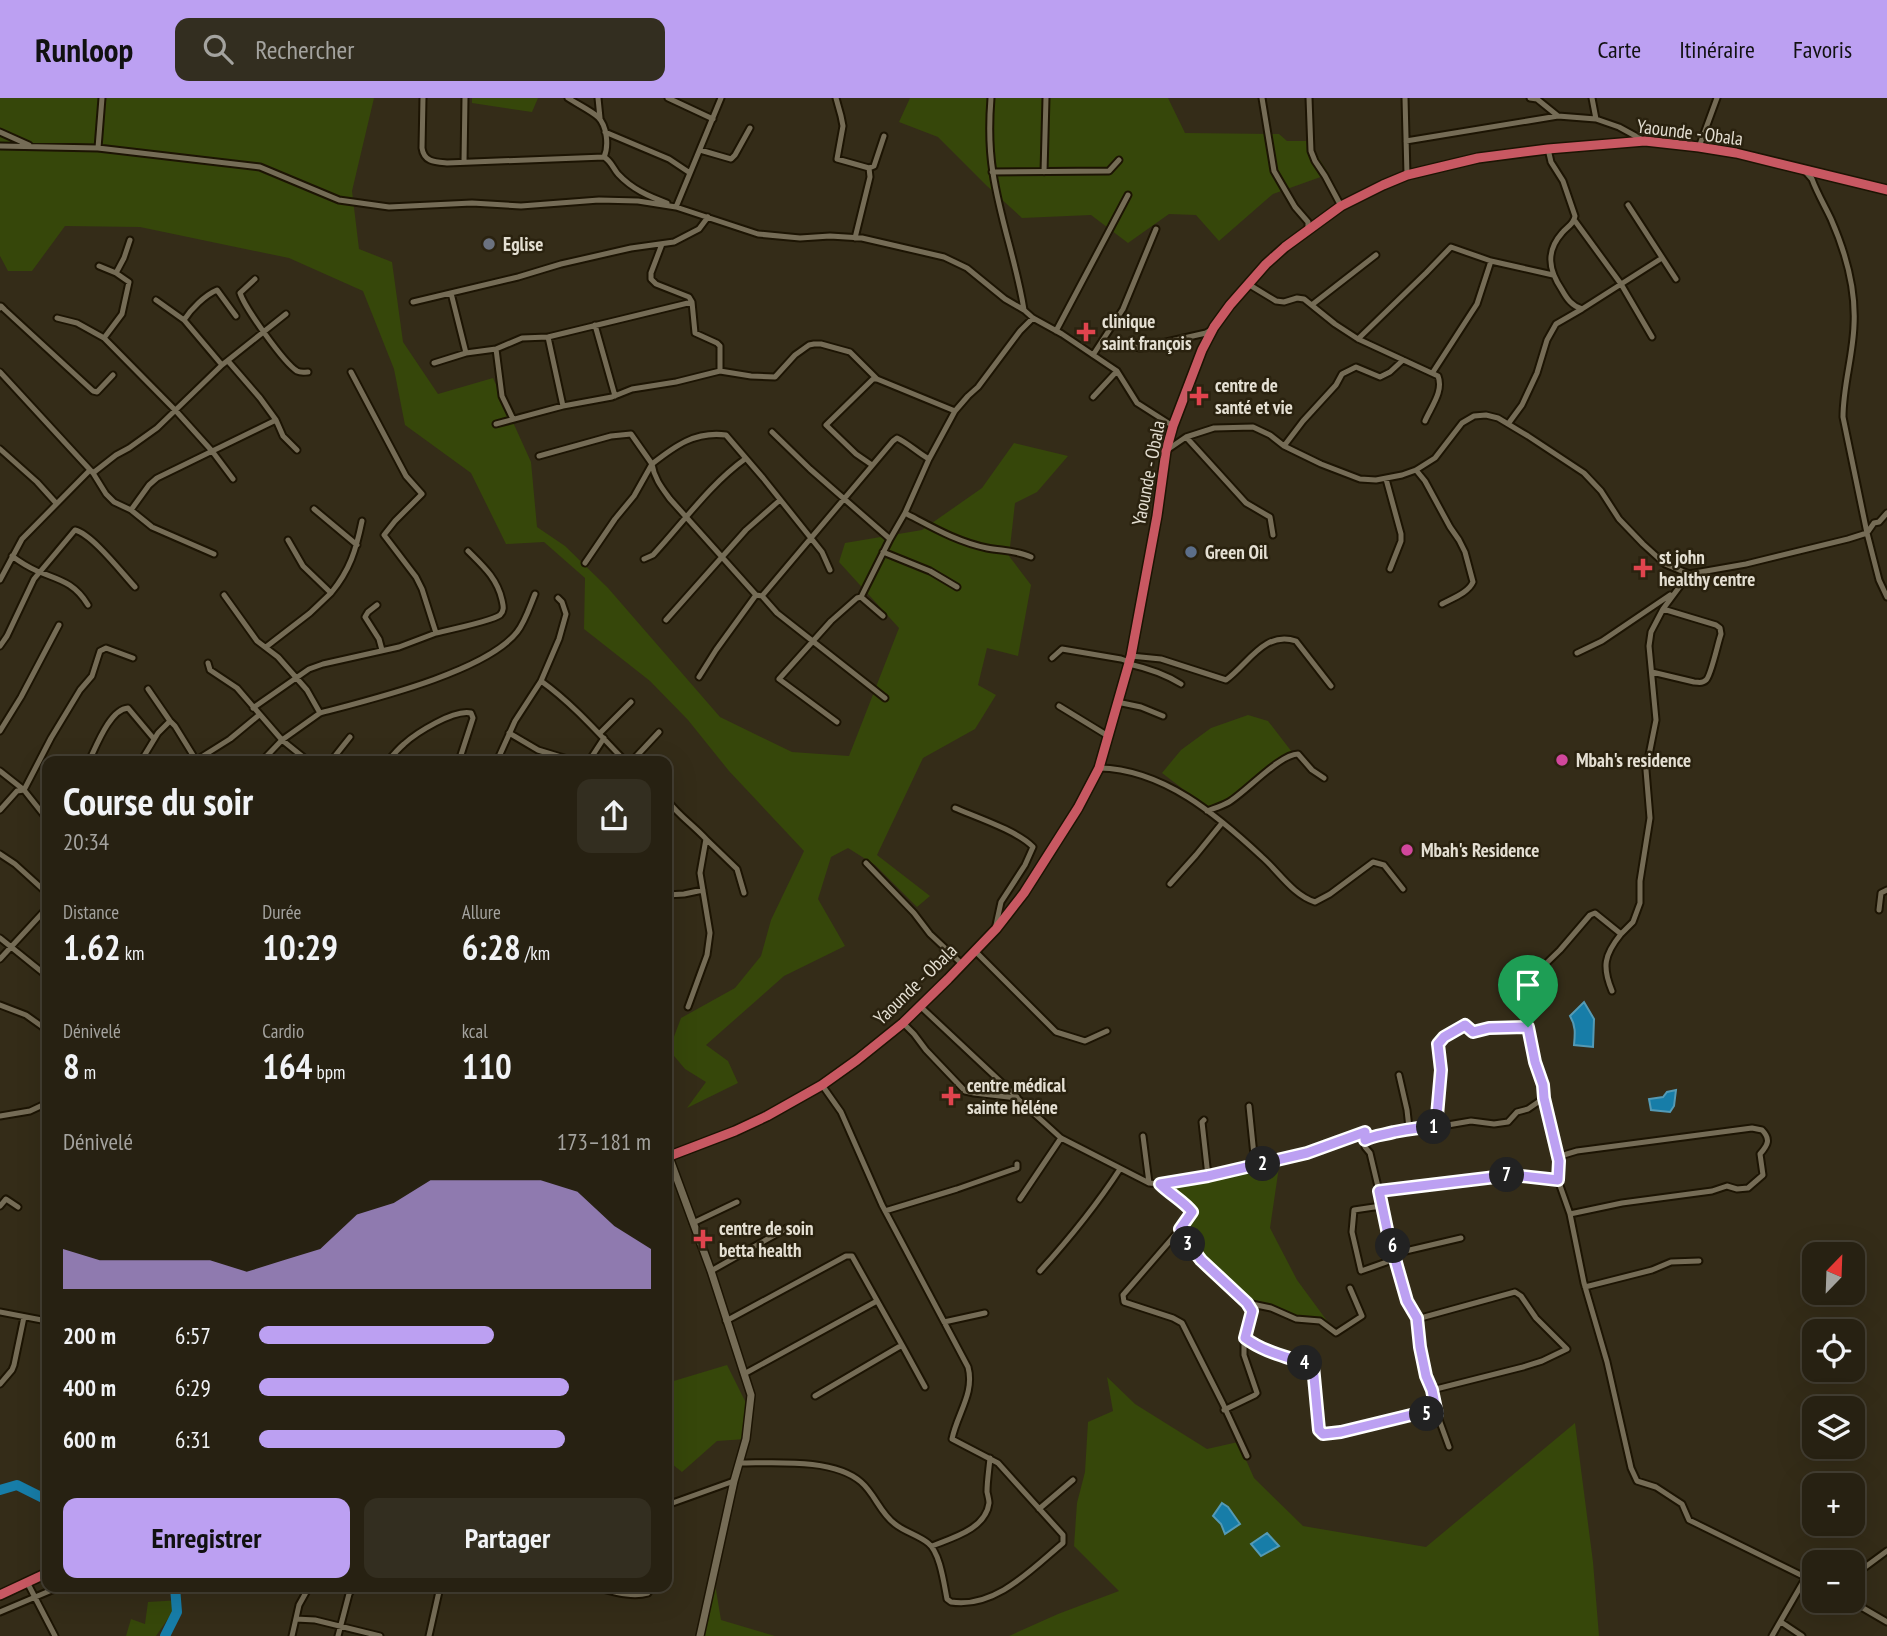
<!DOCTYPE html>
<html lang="fr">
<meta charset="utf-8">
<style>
:root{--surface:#272112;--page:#332e20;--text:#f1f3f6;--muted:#a4a39f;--line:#433e32;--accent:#bca0f2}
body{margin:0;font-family:"PT Sans Narrow",sans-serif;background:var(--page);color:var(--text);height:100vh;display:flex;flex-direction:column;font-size:26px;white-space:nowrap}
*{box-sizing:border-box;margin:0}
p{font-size:23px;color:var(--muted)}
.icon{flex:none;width:38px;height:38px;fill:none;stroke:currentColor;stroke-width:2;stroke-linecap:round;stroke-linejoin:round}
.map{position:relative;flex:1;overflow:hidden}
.details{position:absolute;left:42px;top:658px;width:630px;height:836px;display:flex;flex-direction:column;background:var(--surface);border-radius:14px;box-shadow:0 7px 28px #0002,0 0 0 2px var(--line)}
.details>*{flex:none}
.needle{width:46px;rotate:23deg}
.controls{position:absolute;left:1802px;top:1144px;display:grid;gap:14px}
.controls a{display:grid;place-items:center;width:63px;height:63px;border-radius:14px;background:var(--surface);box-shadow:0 7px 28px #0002,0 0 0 2px var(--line);font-size:35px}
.pin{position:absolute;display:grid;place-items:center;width:60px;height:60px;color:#fff;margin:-72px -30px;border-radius:50% 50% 50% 0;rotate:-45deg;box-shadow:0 0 7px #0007}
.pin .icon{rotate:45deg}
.km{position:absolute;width:35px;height:35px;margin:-18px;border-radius:50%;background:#222;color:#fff;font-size:19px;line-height:35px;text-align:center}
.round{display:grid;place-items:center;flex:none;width:74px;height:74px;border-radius:14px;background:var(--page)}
.summary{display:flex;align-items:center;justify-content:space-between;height:119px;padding:0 21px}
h1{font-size:38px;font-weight:700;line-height:52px}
.metrics{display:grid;grid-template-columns:repeat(3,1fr);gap:10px;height:119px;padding:7px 21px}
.metrics div{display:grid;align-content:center}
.metrics b{font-size:35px;font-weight:700}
.metrics small{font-size:19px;font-weight:400}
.metrics p{font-size:19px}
.chart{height:196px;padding:14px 21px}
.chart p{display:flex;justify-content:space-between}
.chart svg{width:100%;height:126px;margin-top:7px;fill:var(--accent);opacity:.7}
.primary-button{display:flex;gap:14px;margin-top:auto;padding:14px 21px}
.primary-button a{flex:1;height:80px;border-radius:14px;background:var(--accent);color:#111;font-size:28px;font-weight:700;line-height:80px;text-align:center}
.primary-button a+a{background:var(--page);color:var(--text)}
ul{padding:0 21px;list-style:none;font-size:23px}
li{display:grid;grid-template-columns:112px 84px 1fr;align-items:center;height:52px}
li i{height:18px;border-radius:9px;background:var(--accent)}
header{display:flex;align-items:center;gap:42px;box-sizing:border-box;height:98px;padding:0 35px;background:var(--accent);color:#111}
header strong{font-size:33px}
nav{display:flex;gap:38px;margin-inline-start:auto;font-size:24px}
.search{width:490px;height:63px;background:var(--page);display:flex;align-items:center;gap:18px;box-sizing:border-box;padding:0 24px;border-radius:14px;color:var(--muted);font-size:26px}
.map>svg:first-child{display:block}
.green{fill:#36470a}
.water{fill:#177da8;stroke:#549ab5;stroke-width:2}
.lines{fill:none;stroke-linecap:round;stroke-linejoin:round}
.river{stroke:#177da8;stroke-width:10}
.minor-casing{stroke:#1c1403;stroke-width:9}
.tertiary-casing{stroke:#1c1403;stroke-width:10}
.trunk-casing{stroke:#1c1403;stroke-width:12}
.minor{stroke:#756c56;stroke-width:5}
.tertiary{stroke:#756c56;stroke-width:7}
.trunk{stroke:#c85862;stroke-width:9}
.route-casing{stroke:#fff;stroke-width:14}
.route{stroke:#bca0f2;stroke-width:9}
.worship-dot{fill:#6b7280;stroke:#2a220f;stroke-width:2.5}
.health-dot{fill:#e0444e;stroke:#2a220f;stroke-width:2.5}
.service-dot{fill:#5c6f8a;stroke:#2a220f;stroke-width:2.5}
.hotel-dot{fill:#d1479c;stroke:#2a220f;stroke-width:2.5}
.labels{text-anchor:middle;stroke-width:5;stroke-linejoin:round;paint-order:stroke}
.street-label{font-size:19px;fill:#e4dfd2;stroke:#2a220f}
.poi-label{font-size:19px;font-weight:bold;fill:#e4dfd2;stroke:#2a220f;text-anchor:start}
</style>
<header>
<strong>Runloop</strong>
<div class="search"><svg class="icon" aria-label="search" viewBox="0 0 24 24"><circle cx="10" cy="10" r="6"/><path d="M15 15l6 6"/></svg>Rechercher</div>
<nav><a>Carte</a><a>Itinéraire</a><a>Favoris</a></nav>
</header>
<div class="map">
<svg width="1887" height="1538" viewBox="0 0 1887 1538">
<rect width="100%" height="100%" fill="#342c18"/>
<!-- green -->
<path class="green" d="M0,0H374L352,93L359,151L392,164L403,244L438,296L493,280L531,364L537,429L565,448L608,490L720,619L792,654L849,658L899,530L839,464L845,445L922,432L982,390L1014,345L1068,358L1037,394L1015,405L1009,458L1031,487L1018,558L987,550L978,587L996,597L975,631L923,660L877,757L930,798L917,809L875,767L848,750L831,759L818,801L845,848L784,878L706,947L728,963L738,985L687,1010L706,984L685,971L669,952L681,920L735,890L761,858L771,822L804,753L729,673L688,622L650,583L584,531L585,480L544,444L506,446L471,375L405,327L394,271L363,193L289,160L140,129L65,128L32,173H8L0,158Z
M472,0H538L532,14L472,5Z
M910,0H1168L1185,35L1279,36L1287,43H1313V51L1329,76L1273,96L1219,143L1196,117L1169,116L1128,145L1091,117L1022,120L987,88L938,39L899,24Z
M1248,617L1268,623L1295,658L1285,663L1225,709L1213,714L1162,675L1181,652L1211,630Z
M1280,1062L1270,1130L1297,1182L1336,1235L1320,1223L1296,1221L1247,1205L1201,1162L1180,1131L1192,1114L1160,1086Z
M727,1267L752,1317L746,1341L717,1343L682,1374L667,1362V1285Z
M1107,1279L1135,1306L1207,1351L1238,1344L1254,1380L1303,1428L1426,1449L1575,1325L1593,1464L1599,1538H1009L1058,1516L1119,1493L1074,1448L1077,1405L1085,1374L1088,1324L1113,1313Z
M713,1474L721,1522L775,1538H703Z
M181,1502L156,1538H126L131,1521L145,1526L148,1504Z"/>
<!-- water -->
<path class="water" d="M1584,904L1594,921L1593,949L1574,947C1575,936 1576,928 1570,918Z
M1676,992L1674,1008L1670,1014L1651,1012L1649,1001L1663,999L1667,994Z
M1222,1405L1228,1409L1240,1426L1225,1436L1221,1426L1213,1418Z
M1267,1435L1279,1448L1261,1458L1251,1446Z"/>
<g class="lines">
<!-- river -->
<path class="river" d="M0,1392L17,1387L47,1402
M165,1538L177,1514L175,1489"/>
<defs>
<path id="minor" d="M423,0L422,50C424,64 435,64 447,65L604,59C611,63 613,70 618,76C632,91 648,98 667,105
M568,0C577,6 590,12 598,19C607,28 609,48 604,59
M598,0L600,20
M668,0L713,21
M836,0L841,18L843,28L837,61L869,70
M991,0C989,25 989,50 993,75C1000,122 1017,166 1024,212L1033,220L1062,236L1117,273L1137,305L1173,328
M1262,0L1274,73L1295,109L1308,124V131
M1309,0L1311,53L1315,63L1325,78L1341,108
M1405,0L1407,77
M1530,0L1537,1L1558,18
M1592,0L1596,21
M0,34L29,47
M605,34L669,61L690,75
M1406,43L1558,18L1596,21L1619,29L1641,41
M0,48L98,50L260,69L339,102L389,109L472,105L521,108L599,102L638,103L676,109L721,0
M1699,49L1717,0
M98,50L102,0
M1548,51L1551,64L1563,83L1575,118C1574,126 1567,129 1562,135C1545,154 1549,173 1562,192C1567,201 1572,208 1582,211L1662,160
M700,52L731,61L735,57L750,30
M464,64L465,0
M869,70L874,68L884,38
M1805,73L1812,81C1817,95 1825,108 1831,121C1845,153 1856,191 1854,227C1853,258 1843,288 1843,319L1867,435L1879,482L1887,499
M992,74L1109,73L1119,62
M1044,74L1046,0
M1628,107L1676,181
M676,109L758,136L800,140L830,138L862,140L944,159L967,170L1005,201L1024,212
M1575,123L1621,186L1652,239
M855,140L870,79L869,70
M662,146L651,175V181L656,186L689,199L692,204L695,235L717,245L720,248V273L751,278L775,279L795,257L809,247L814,246H821L850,254L877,281
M99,168L116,175L129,184L122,216L104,240
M116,175L124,160L130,142
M255,181L240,195C245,210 284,265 297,273C301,275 304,274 308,274
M1248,186L1276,203L1284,204L1297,200L1304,201L1335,226L1358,241L1438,278C1444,293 1431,309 1425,323
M451,195L466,255
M156,202L184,222
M413,204L518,179L561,166L631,150L674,144L699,131L708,119
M1313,206L1376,157
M0,210L1,208L5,212L93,293L97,294L113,277
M57,220L77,225L104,240L176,313L212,353L233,381
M595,227L615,298
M1056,233L1128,97
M548,239L563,308
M1358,241L1426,175L1451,149L1491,163L1553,177
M1102,243L1140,250L1206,235L1211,232
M496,251L502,298L513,321
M1093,257L1123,211L1156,131
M228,263L260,300L276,322
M434,265L466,255L496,251L522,240L548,239L692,204
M222,267L184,222C191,211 205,197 217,192L236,218
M0,274L93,375L106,396L114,404L131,412L152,429L214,456
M1433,274L1477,206L1491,163
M1093,299L1117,273
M496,326L563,308L612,299L632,291L676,284L720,273
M1508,326L1522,307L1537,275L1547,242L1556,226L1582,211
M772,334L810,371L890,441
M1186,339L1246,405L1270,419L1273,437
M1284,348L1303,323L1336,287L1342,276L1356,269L1380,279L1390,274L1403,262
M0,351L37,384L56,405
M1167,352L1186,339L1214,330L1253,329L1270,337L1284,348L1321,366L1360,381L1376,382L1402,377L1416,372L1435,360L1462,325L1474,318L1486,317L1498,320L1528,338L1584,375L1601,393L1619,421L1643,446L1665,466L1689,476L1746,466L1848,441L1867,435L1874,425L1879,424L1887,415
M539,358L611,338L631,336L652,366C675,348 695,333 726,337L763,380L822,454L830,472
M872,367L856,356L826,327L873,281H877L955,313
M1416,372L1425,383L1450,429L1459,442L1465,454L1473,484C1468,495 1453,500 1442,506
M93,375L116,357L129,350L157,330L222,267L286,216
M1386,381L1401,436V443L1390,471
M314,411L357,447
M131,412L149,387L157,380L276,322L283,338L297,352
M905,415C932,429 957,444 987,450C1002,453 1016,452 1031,459
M883,454L930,473L957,489
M12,458C20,464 28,469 37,473C59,482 74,484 88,507
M644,461L653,457C683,425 709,387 745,361
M585,465L615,421L634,398L652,366C654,380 662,390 670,401L756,497L762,498L777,515L885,600
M0,482L22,441L90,372
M331,495C350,472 356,452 362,423
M224,497L257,543L278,559L307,592L320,615L282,642L262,663
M762,498L893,343L897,340C908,345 918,355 929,361
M861,499L883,518
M377,507L368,514L365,519L379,541L382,552
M666,522L746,432L780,402
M436,535C449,532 492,523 500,517C505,512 503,507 502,502C497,480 483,468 468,453
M0,548L7,538L34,481L75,432C92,436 122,475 135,489
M266,549L310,515L331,495L303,468L288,442
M1577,555L1602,543L1670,497
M1131,558L1161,561L1226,582C1248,566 1265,532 1296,543L1331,588
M1052,560L1062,551L1121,561L1127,563L1129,566C1147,570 1165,576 1181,586
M208,565L210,572L237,590L282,642L308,663
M1652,574L1694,584C1699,584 1702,586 1706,582C1711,578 1718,544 1721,536L1720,530L1716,527L1663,511
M699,579L716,552L756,497
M541,583C573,606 598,635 625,663
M148,591L170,623L175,628L196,662
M1117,604L1141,609L1163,618
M1059,608L1108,638
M253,610L309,571L323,566L399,549L436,535L422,491L416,479L384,437L395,423L422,396L406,378L351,274
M320,615C369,602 486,574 517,534C525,524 530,508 535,496
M837,624L779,581L831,523L857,500L861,499L890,441L905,415L929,361L955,313L968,298L978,289L1020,233L1033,220
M0,633L21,599L59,527
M509,635L538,652L574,663
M600,635L631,604
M89,663C96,649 110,611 128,610L154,641
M141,663L158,635L170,623
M195,663L230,641L259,617
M331,663L350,639
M388,663C393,657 398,651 404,646C416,635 454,611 471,615L473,620L459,663
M497,663L515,623L541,583L559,541L566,516L562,504L558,500
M589,663L604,640
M632,663L659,634
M1099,670C1163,671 1217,717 1262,759C1279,774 1293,797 1315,804L1330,796L1373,764L1384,767L1403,791
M0,673L24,692L47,721
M667,702C678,717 693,727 706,741L700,775L710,835L707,857L688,909
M955,710C976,719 1018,733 1033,749L1025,767L1001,804L996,827
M0,712L17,693L24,692L51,640L80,592L92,578L100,553L106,550L133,560
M1207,713C1215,710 1222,708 1229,704C1246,694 1280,656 1298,656L1312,672L1324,680
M706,741L737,771L744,795
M0,756L15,766L47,795
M866,765L914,815L930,836L962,866
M1170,786L1196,757L1222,725
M667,797L684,796L703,792
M1879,812L1881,795L1887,792
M0,840L47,878
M975,853L1056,934L1085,943L1107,933
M0,861L47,810
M1612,893C1602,869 1604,857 1621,836
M0,907L26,917L47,932
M920,908L1017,999
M903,925L914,936L926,952L965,993L974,995L1017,1000L1061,1040L1149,1085L1160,1086L1189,1082L1280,1062L1307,1055L1365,1034V1049L1370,1055L1379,1093L1512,1077L1558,1082
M1528,929L1524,891L1527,884L1560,852L1590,817L1595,815L1621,836L1633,824L1640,805V783L1650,720L1646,672L1656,622L1649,548L1651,534L1663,511L1689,476
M1399,977L1407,1012L1409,1030
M1249,1008L1255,1067
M0,1018L30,1013L47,1005
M1204,1022L1202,1024L1208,1078
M1436,1029L1441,972L1438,946L1444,939L1465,927L1473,934L1489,930L1528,929L1535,963L1543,987L1544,1000L1559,1063L1558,1082L1570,1116L1584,1185L1607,1264L1631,1370L1637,1383L1656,1389L1682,1406L1689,1422L1815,1484
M1143,1038L1149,1085
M1365,1042L1373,1038L1409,1030L1436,1029L1471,1023L1494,1026L1508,1024L1517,1014L1528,1011L1544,1000
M1557,1059L1577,1053L1752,1030L1762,1032C1771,1041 1768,1047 1760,1056L1763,1077L1748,1090L1737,1091L1727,1088L1712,1093L1622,1105L1570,1116
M1160,1086C1170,1096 1186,1105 1192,1114L1189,1121L1123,1197L1124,1204L1173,1220L1182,1225L1223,1306L1247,1358
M1379,1093L1389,1141L1397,1155L1395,1161L1407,1203L1417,1221L1420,1249L1426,1277L1432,1292L1437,1316L1449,1349
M1020,1101L1061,1040
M0,1108L6,1101L18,1109
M1381,1108L1354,1112L1352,1134L1361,1173L1395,1161
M885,1113L957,1091L1017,1070V1066
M693,1125L737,1104
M1180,1131C1190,1149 1202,1164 1217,1178C1230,1190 1244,1197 1252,1213L1244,1245V1257L1257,1295L1255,1297L1224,1312
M1397,1155L1461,1140
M711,1173L787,1130
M1040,1173C1069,1141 1096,1108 1120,1071
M1585,1189L1652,1172L1671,1164L1699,1163
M1247,1205L1271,1210L1296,1221L1320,1223L1336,1235L1362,1218L1350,1190
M0,1214L47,1223
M1417,1221L1515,1194L1521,1198L1536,1220L1567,1251L1542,1263L1523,1269L1432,1292
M726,1223L846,1158H852L902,1247L815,1298
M944,1224L985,1215
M1245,1240L1257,1249L1313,1268L1319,1332L1323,1336L1341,1334L1411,1317L1437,1316
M902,1247L925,1289
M744,1276L877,1203
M0,1286L12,1272L14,1267L24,1219
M740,1365C774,1365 834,1360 861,1384C875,1396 880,1415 895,1426C905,1434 918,1437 928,1445C940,1454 944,1486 947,1501L951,1504C995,1511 1032,1471 1063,1445V1437L998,1365L952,1341C957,1316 975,1295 968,1269L882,1107L841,1014L822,987
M667,1407L734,1383
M1039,1411L1073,1382
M932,1448C952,1440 986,1431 989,1405C989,1402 988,1398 987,1394C987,1383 989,1371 990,1360
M1853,1478L1887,1453
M27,1484L55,1538
M595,1489C612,1493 631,1500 648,1495L651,1489
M1851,1503L1887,1524
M0,1514L59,1489
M296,1521L315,1522L380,1538
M1781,1524L1802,1538
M292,1538L299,1507L309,1489
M338,1538L349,1496L353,1489
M429,1538L440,1489
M1772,1538L1806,1479"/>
<path id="tertiary" d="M669,1059L711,1173L751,1297L746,1341L734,1383L700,1538"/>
<path id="trunk" d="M667,1059L735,1033L767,1018L822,987L857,962L903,925L948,881L996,831L1024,795L1078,710L1099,670L1131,558L1157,418L1166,353L1173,328L1202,252L1214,229L1230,207L1266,166L1285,149L1341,108L1383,87L1407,77L1478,60L1548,51L1645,43L1699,49L1736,55L1887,92
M0,1497L47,1475"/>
</defs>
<!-- minor casing -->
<use href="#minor" class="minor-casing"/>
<!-- tertiary casing -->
<use href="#tertiary" class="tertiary-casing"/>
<!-- trunk casing -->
<use href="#trunk" class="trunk-casing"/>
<!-- minor -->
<use href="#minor" class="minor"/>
<!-- tertiary -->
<use href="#tertiary" class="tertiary"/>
<!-- trunk -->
<use href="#trunk" class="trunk"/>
</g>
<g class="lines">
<defs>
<path id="route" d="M1465,927L1473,934L1489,930L1528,929L1535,964L1543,987L1544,1000L1559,1063L1558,1082L1512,1077L1379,1093L1389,1141L1397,1155L1395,1161L1407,1203L1417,1220L1420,1249L1426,1278L1432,1292L1437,1316L1411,1317L1341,1334L1323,1336L1319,1332L1313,1268C1289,1259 1265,1255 1245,1240L1252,1213L1247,1205L1201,1162L1188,1145L1180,1131L1192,1114C1186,1105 1170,1096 1160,1086L1208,1078L1307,1055L1365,1034V1042C1375,1037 1384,1037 1394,1034C1409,1031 1421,1029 1436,1029L1441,972L1438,946L1444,939Z"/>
</defs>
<!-- route casing -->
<use href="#route" class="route-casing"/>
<!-- route -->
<use href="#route" class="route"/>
</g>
<!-- markers -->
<circle class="worship-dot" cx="489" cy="146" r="7"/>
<g class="health-dot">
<path d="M1082.5 223.5h7v7h7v7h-7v7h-7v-7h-7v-7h7z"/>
<path d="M1195.5 287.5h7v7h7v7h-7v7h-7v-7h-7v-7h7z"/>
<path d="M1639.5 459.5h7v7h7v7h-7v7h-7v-7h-7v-7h7z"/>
<path d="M947.5 987.5h7v7h7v7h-7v7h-7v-7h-7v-7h7z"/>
<path d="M699.5 1130.5h7v7h7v7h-7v7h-7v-7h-7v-7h7z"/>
</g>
<circle class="service-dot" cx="1191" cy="454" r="7"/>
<g class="hotel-dot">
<circle cx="1562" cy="662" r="7"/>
<circle cx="1407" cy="752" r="7"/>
</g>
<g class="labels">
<!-- street labels -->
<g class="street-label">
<text transform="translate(1690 34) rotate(7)" y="7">Yaounde - Obala</text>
<text transform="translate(1148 375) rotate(-79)" y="7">Yaounde - Obala</text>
<text transform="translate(915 886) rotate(-44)" y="7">Yaounde - Obala</text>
</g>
<!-- poi labels -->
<g class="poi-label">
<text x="503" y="153">Eglise</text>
<text x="1102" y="230">clinique<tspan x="1102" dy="22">saint françois</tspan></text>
<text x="1215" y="294">centre de<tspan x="1215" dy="22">santé et vie</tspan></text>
<text x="1205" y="461">Green Oil</text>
<text x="1659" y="466">st john<tspan x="1659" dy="22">healthy centre</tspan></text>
<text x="1576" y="669">Mbah's residence</text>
<text x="1421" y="759">Mbah's Residence</text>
<text x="967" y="994">centre médical<tspan x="967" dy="22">sainte héléne</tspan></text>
<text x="719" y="1137">centre de soin<tspan x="719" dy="22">betta health</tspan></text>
</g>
</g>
</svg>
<div class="controls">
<a><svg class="needle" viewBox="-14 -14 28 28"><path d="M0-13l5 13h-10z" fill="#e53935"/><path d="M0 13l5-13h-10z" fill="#a4a39f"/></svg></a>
<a><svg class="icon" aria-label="locate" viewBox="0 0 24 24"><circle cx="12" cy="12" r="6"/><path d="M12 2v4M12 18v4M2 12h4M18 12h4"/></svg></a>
<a><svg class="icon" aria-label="layers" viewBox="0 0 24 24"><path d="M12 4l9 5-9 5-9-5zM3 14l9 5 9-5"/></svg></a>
<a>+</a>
<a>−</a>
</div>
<div class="pin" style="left:1528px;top:929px;background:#1e9e55"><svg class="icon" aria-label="arrive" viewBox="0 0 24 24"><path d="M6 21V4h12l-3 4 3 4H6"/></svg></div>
<b class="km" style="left:1434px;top:1029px">1</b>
<b class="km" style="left:1263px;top:1066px">2</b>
<b class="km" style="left:1188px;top:1146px">3</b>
<b class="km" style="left:1305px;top:1265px">4</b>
<b class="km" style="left:1427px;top:1316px">5</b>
<b class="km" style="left:1393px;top:1148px">6</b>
<b class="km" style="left:1507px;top:1077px">7</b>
<section class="details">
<div class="summary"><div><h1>Course du soir</h1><p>20:34</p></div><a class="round"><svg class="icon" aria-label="share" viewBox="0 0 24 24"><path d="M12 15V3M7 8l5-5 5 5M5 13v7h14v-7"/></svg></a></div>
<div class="metrics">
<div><p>Distance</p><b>1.62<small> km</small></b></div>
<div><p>Durée</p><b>10:29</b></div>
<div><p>Allure</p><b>6:28<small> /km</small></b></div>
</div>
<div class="metrics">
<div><p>Dénivelé</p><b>8<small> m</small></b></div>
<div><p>Cardio</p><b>164<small> bpm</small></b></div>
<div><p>kcal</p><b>110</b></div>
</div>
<div class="chart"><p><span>Dénivelé</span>173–181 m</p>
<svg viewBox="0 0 160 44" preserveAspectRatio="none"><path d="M0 44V30L10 34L20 34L30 34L40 34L50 38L60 34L70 30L80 18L90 14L100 6L110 6L120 6L130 6L140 10L150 22L160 30V44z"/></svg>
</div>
<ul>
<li><b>200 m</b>6:57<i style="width:60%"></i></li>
<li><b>400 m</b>6:29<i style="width:79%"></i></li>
<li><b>600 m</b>6:31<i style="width:78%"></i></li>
</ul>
<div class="primary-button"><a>Enregistrer</a><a>Partager</a></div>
</section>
</div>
